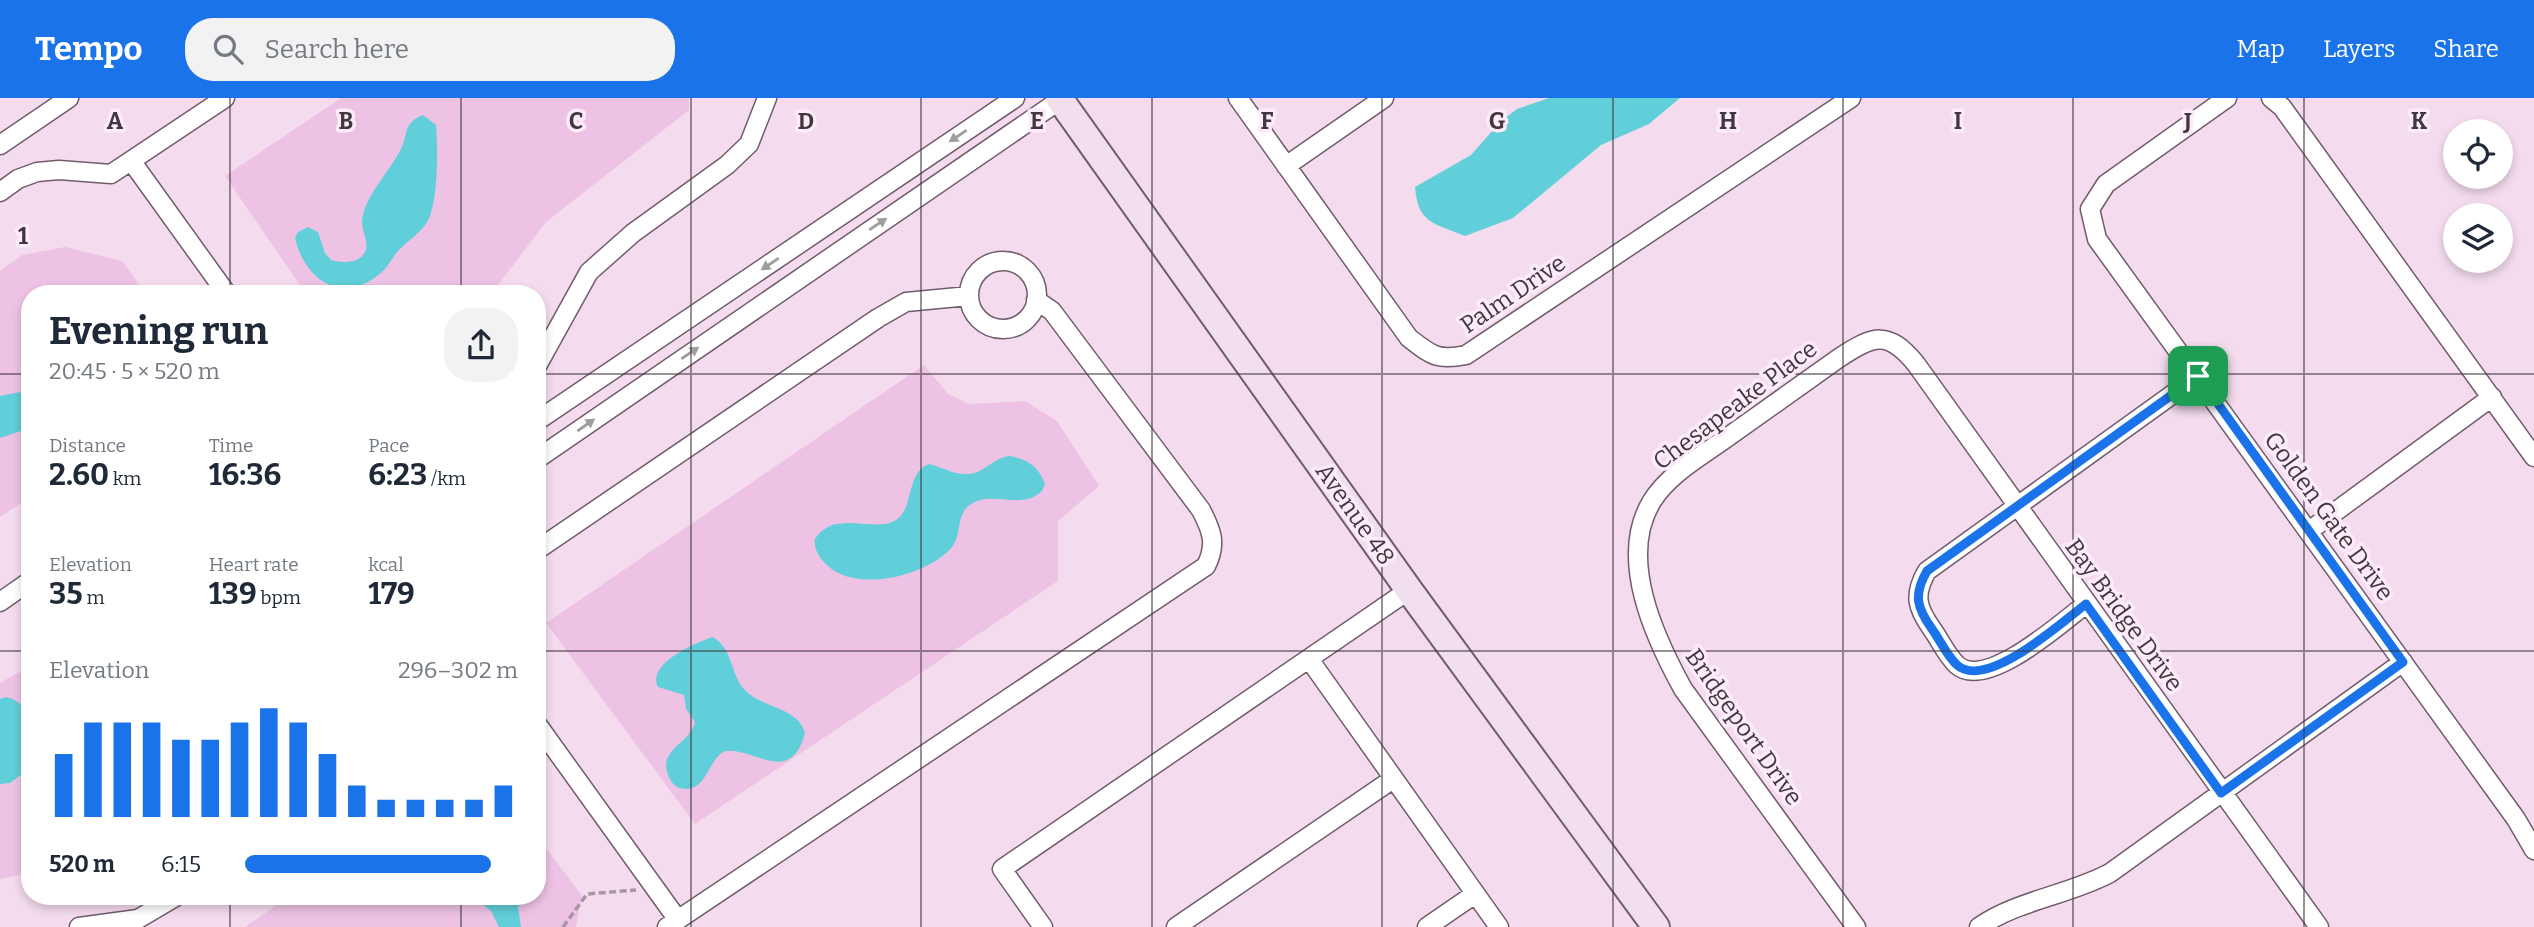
<!DOCTYPE html>
<meta charset="utf-8">
<style>
:root{--surface:#fff;--page:#f2f2f3;--text:#1f2937;--muted:#747a83;--accent:#1a73e8}
body{margin:0;font-family:Bitter,serif;background:var(--page);color:var(--text);height:100vh;display:flex;flex-direction:column;font-size:26px;white-space:nowrap}
*{box-sizing:border-box;margin:0}
p{font-size:23px;color:var(--muted)}
.icon{flex:none;width:38px;height:38px;fill:none;stroke:currentColor;stroke-width:2;stroke-linecap:round;stroke-linejoin:round}
.map{position:relative;flex:1;overflow:hidden}
.side{position:absolute;left:21px;top:187px;width:525px;height:620px;display:flex;flex-direction:column;background:var(--surface);border-radius:28px;box-shadow:0 4px 10px #0003}
.side>*{flex:none}
.buttons{position:absolute;left:2443px;top:21px;display:grid;gap:14px}
.buttons a{display:grid;place-items:center;width:70px;height:70px;border-radius:50%;background:var(--surface);box-shadow:0 4px 10px #0003;font-size:35px}
.pin{position:absolute;display:grid;place-items:center;width:60px;height:60px;color:#fff;margin:-30px;border-radius:14px;box-shadow:0 4px 10px #0006}
.round{display:grid;place-items:center;flex:none;width:74px;height:74px;border-radius:28px;background:var(--page)}
.headline{display:flex;align-items:center;justify-content:space-between;height:119px;padding:0 28px}
h1{font-size:38px;font-weight:700;line-height:52px}
.stats{display:grid;grid-template-columns:repeat(3,1fr);gap:10px;height:119px;padding:7px 28px}
.stats div{display:grid;align-content:center}
.stats b{font-size:30px;font-weight:700}
.stats small{font-size:19px;font-weight:400}
.stats p{font-size:19px}
.chart{height:196px;padding:14px 28px}
.chart p{display:flex;justify-content:space-between}
.chart svg{width:100%;height:126px;margin-top:7px;stroke:var(--accent);stroke-width:6}
ul{padding:0 28px;list-style:none;font-size:23px}
li{display:grid;grid-template-columns:112px 84px 1fr;align-items:center;height:52px}
li i{height:18px;border-radius:9px;background:var(--accent)}
header{display:flex;align-items:center;gap:42px;box-sizing:border-box;height:98px;padding:0 35px;background:var(--accent);color:#fff}
header strong{font-size:33px}
nav{display:flex;gap:38px;margin-inline-start:auto;font-size:24px}
.search{width:490px;height:63px;background:var(--page);display:flex;align-items:center;gap:18px;box-sizing:border-box;padding:0 24px;border-radius:28px;color:var(--muted);font-size:26px}
.map>svg:first-child{display:block}
.green{fill:#eec2e4}
.water{fill:#61cfd9}
.lines{fill:none;stroke-linecap:round;stroke-linejoin:round}
.minor-casing{stroke:#715c6c;stroke-width:21}
.secondary-casing{stroke:#715c6c;stroke-width:30}
.path{stroke:#a795a2;stroke-width:3.5;stroke-dasharray:7 3.5;stroke-linecap:butt}
.minor{stroke:#fff;stroke-width:18}
.secondary{stroke:#f2dfee;stroke-width:26}
.oneway{fill:#a09c9f}
.route-casing{stroke:#fff;stroke-width:14}
.route{stroke:#1a73e8;stroke-width:9}
.grid{fill:none;stroke:#41383f;stroke-width:2;stroke-opacity:0.55}
.labels{text-anchor:middle;stroke-width:7;stroke-linejoin:round;paint-order:stroke}
.street-label{font-size:24px;fill:#41383f;stroke:#feebfa}
.grid-label{font-size:23px;text-anchor:middle;font-weight:bold;fill:#41383f;stroke:#feebfa;stroke-width:7;stroke-linejoin:round;paint-order:stroke}
</style>
<header>
<strong>Tempo</strong>
<div class="search"><svg class="icon" aria-label="search" viewBox="0 0 24 24"><circle cx="10" cy="10" r="6"/><path d="M15 15l6 6"/></svg>Search here</div>
<nav><a>Map</a><a>Layers</a><a>Share</a></nav>
</header>
<div class="map">
<svg width="2534" height="829" viewBox="0 0 2534 829">
<rect width="100%" height="100%" fill="#f4dcee"/>
<!-- green -->
<path class="green" d="M341,0H689V12L546,124L491,196H306L225,78Z
M65,149L122,163L146,196H30V399L0,419V173L22,157Z
M924,267L948,296L969,306L1025,303L1057,323L1099,388L1058,423V483L695,726L546,525Z
M23,572L30,574V775L0,781V585Z
M537,738L582,798L576,829H245L290,798H537Z"/>
<!-- water -->
<path class="water" d="M1549,0H1680L1649,26L1601,47L1513,120L1465,138C1434,125 1418,126 1415,89L1471,57L1500,24L1517,11Z
M423,17L436,27C438,52 438,95 430,118C425,132 411,140 401,150C392,158 388,171 377,178C340,207 304,180 295,140L298,134L308,129L318,134L325,155L331,162C342,165 359,166 365,154C370,145 361,132 362,122C365,96 395,68 403,46C406,39 405,33 410,26C414,21 418,19 423,17Z
M30,292V325L21,333L0,340V298Z
M1009,358C1028,361 1038,368 1045,386L1042,393C1021,413 994,392 971,406C956,415 962,436 952,449C928,477 864,493 833,472C823,465 813,453 815,441C833,412 869,433 892,424C916,415 904,375 929,366C942,369 954,377 968,376C983,376 993,360 1009,358Z
M713,539C733,552 730,573 743,590C759,610 798,608 805,635C790,692 749,645 723,654C711,662 708,680 696,688C692,691 686,692 680,690C675,689 671,684 669,679C656,652 690,646 695,624L686,611L684,597L658,589C646,566 696,544 713,539Z
M6,599C39,607 30,643 30,670L10,685L0,686V601Z
M472,798H530L518,809L521,829H499L491,813Z"/>
<g class="lines">
<defs>
<path id="minor" d="M1238,0L1409,240C1431,257 1437,263 1466,257L1851,0
M2227,0L2106,86L2090,111L2097,141L2516,721L2534,752
M2271,0L2282,9L2534,359
M0,47L69,0
M132,64L227,196
M1286,68L1384,0
M0,94L18,81L37,74L59,72L111,76L225,0
M969 197a34 34 0 1 1 68 0a34 34 0 1 1-68 0Z
M537,268L589,174L633,135L727,67L749,46L767,0
M537,323L1015,0
M537,361L1060,2
M2309,433L2492,299
M537,452L878,220L906,204L969,198
M0,504L30,483
M2086,506C2061,525 1986,593 1957,567C1947,558 1940,542 1932,531C1917,510 1913,497 1927,473L2198,278
M1309,561L1499,829
M537,626L678,822
M79,829L138,821L177,798
M667,829L1206,468C1217,446 1212,433 1201,412L1052,213L1036,202
M1043,829L1002,771L1409,492
M1176,829L1393,681
M1427,829L1475,796
M1856,829L1683,591C1655,540 1617,460 1652,403C1669,376 1700,359 1725,341C1763,314 1801,287 1839,260C1874,237 1888,232 1916,266L2319,829
M1979,829C2018,802 2069,797 2110,775L2403,564"/>
<path id="secondary" d="M1059,0L1409,492L1656,829"/>
</defs>
<!-- minor casing -->
<use href="#minor" class="minor-casing"/>
<!-- secondary casing -->
<use href="#secondary" class="secondary-casing"/>
<!-- path -->
<path class="path" d="M26,289L30,294
M563,829L587,796L636,792"/>
<!-- minor -->
<use href="#minor" class="minor"/>
<!-- secondary -->
<use href="#secondary" class="secondary"/>
</g>
<!-- one-way arrows -->
<defs><path id="oneway-solid" d="M-6-.8H1V-3.2L6.5 0L1 3.2V.8H-6Z" transform="scale(1.75)"/></defs>
<g class="oneway">
<use href="#oneway-solid" transform="translate(958 38) rotate(146)"/>
<use href="#oneway-solid" transform="translate(878 126) rotate(-34)"/>
<use href="#oneway-solid" transform="translate(770 166) rotate(146)"/>
<use href="#oneway-solid" transform="translate(690 255) rotate(-34)"/>
<use href="#oneway-solid" transform="translate(586 327) rotate(-35)"/>
</g>
<g class="lines">
<defs>
<path id="route" d="M2198,278L2403,564L2221,695L2086,506C2061,525 1986,593 1957,567C1947,558 1940,542 1932,531C1917,510 1913,497 1927,473Z"/>
</defs>
<!-- route casing -->
<use href="#route" class="route-casing"/>
<!-- route -->
<use href="#route" class="route"/>
</g>
<!-- grid -->
<path class="grid" d="M230,0V196M461,0V196M691,0V829M921,0V829M1152,0V829M1382,0V829M1613,0V829M1843,0V829M2073,0V829M2304,0V829M0,276H30M537,276H2534M0,553H30M537,553H2534M230,798V829M461,798V829"/>
<g class="labels">
<!-- street labels -->
<g class="street-label">
<text transform="translate(1513 196) rotate(-34)" y="8">Palm Drive</text>
<text transform="translate(1735 307) rotate(-37)" y="8">Chesapeake Place</text>
<text transform="translate(1355 416) rotate(55)" y="8">Avenue 48</text>
<text transform="translate(2329 418) rotate(54)" y="8">Golden Gate Drive</text>
<text transform="translate(2124 517) rotate(54)" y="8">Bay Bridge Drive</text>
<text transform="translate(1744 629) rotate(55)" y="8">Bridgeport Drive</text>
</g>
</g>
<g class="grid-label">
<text x="115" y="31">A</text>
<text x="346" y="31">B</text>
<text x="576" y="31">C</text>
<text x="806" y="31">D</text>
<text x="1037" y="31">E</text>
<text x="1267" y="31">F</text>
<text x="1497" y="31">G</text>
<text x="1728" y="31">H</text>
<text x="1958" y="31">I</text>
<text x="2188" y="31">J</text>
<text x="2419" y="31">K</text>
<text x="23" y="146">1</text>
</g>
</svg>
<div class="buttons">
<a><svg class="icon" aria-label="locate" viewBox="0 0 24 24"><circle cx="12" cy="12" r="6"/><path d="M12 2v4M12 18v4M2 12h4M18 12h4"/></svg></a>
<a><svg class="icon" aria-label="layers" viewBox="0 0 24 24"><path d="M12 4l9 5-9 5-9-5zM3 14l9 5 9-5"/></svg></a>
</div>
<div class="pin" style="left:2198px;top:278px;background:#1e9e55"><svg class="icon" aria-label="arrive" viewBox="0 0 24 24"><path d="M6 21V4h12l-3 4 3 4H6"/></svg></div>
<section class="side">
<div class="headline"><div><h1>Evening run</h1><p>20:45 · 5 × 520 m</p></div><a class="round"><svg class="icon" aria-label="share" viewBox="0 0 24 24"><path d="M12 15V3M7 8l5-5 5 5M5 13v7h14v-7"/></svg></a></div>
<div class="stats">
<div><p>Distance</p><b>2.60<small> km</small></b></div>
<div><p>Time</p><b>16:36</b></div>
<div><p>Pace</p><b>6:23<small> /km</small></b></div>
</div>
<div class="stats">
<div><p>Elevation</p><b>35<small> m</small></b></div>
<div><p>Heart rate</p><b>139<small> bpm</small></b></div>
<div><p>kcal</p><b>179</b></div>
</div>
<div class="chart"><p><span>Elevation</span>296–302 m</p>
<svg viewBox="0 0 160 44" preserveAspectRatio="none"><path d="M5 44V22M15 44V11M25 44V11M35 44V11M45 44V17M55 44V17M65 44V11M75 44V6M85 44V11M95 44V22M105 44V33M115 44V38M125 44V38M135 44V38M145 44V38M155 44V33"/></svg>
</div>
<ul>
<li><b>520 m</b>6:15<i style="width:90%"></i></li>
</ul>
</section>
</div>
